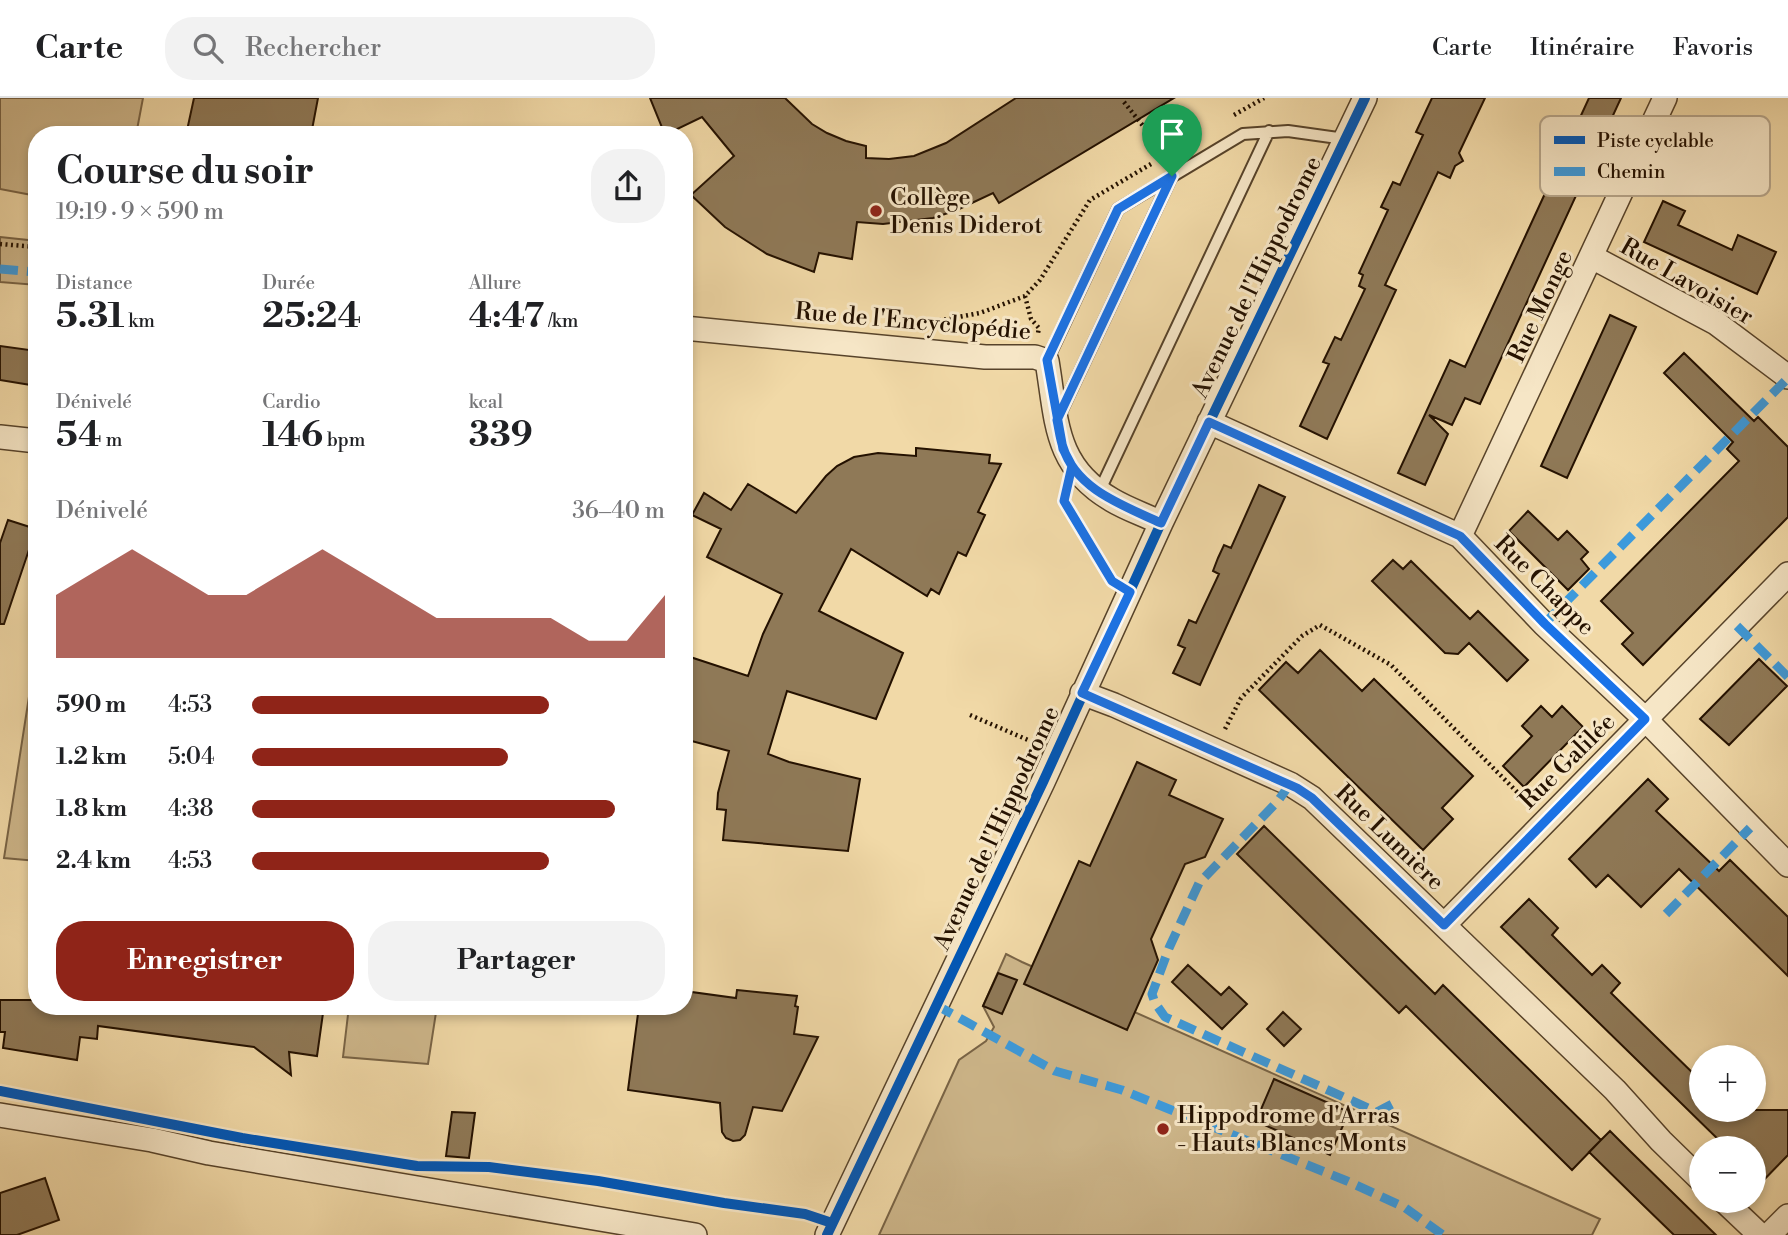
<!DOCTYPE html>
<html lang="fr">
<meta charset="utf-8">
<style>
:root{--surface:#fff;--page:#f2f2f2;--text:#202124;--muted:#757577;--line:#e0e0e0;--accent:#8f2418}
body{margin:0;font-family:"Libre Bodoni",serif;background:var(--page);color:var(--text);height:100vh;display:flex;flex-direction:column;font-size:26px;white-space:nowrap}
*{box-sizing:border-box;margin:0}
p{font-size:23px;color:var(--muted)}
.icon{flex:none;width:38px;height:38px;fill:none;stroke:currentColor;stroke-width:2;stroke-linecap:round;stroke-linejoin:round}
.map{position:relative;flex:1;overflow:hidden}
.details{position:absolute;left:28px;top:28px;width:665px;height:889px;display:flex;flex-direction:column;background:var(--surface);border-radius:28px;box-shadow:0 4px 10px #0003}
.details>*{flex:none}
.tools{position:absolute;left:1689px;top:947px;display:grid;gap:14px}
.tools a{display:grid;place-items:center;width:77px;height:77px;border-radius:50%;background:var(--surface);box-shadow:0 4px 10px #0003;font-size:35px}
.pin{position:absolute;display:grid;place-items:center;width:60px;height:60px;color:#fff;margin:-72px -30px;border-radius:50% 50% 50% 0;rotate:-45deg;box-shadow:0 0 7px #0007}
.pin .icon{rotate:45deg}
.round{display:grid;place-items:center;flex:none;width:74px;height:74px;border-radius:28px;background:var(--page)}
.headline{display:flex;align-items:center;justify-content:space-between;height:119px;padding:0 28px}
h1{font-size:38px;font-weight:800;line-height:52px}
.metrics{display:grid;grid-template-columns:repeat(3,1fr);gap:10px;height:119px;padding:7px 28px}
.metrics div{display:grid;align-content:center}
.metrics b{font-size:35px;font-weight:800}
.metrics small{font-size:19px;font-weight:400}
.metrics p{font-size:19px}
.chart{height:196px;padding:14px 28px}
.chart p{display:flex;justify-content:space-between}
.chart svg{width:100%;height:126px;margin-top:7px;fill:var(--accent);opacity:.7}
.action{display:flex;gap:14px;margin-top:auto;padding:14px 28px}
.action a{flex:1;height:80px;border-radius:28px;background:var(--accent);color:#fff;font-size:28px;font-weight:800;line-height:80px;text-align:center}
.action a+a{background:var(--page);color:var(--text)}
ul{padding:0 28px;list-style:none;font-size:23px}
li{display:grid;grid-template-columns:112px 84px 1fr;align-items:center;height:52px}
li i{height:18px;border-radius:9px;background:var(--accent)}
header{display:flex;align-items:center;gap:42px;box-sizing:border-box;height:98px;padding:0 35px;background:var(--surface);border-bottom:2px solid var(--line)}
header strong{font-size:33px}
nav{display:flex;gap:38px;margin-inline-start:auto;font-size:24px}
.search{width:490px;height:63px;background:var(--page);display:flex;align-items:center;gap:18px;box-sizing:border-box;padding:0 24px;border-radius:28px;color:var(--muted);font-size:26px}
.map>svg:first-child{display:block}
.green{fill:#ceb78b;stroke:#796446;stroke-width:2}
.building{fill:#8f7957;stroke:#241100;stroke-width:2}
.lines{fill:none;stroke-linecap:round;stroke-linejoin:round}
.lane-casing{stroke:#57432a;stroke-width:14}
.street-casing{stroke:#57432a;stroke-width:26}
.path{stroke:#241100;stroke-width:4.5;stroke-dasharray:2 3.5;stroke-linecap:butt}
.lane{stroke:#f6e6c6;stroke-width:10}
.street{stroke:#f6e6c6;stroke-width:23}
.quiet{stroke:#3c9adc;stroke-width:9;stroke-dasharray:18 9;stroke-linecap:butt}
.cycleway-casing{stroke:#f6e6c6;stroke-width:15}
.cycleway{stroke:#0057b8;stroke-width:10}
.route-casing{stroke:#fff;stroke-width:14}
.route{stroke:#1a73e8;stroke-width:9}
.poi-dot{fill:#8f2418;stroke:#f6e6c6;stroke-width:2.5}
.labels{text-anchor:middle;stroke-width:6;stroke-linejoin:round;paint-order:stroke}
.poi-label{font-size:24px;fill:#241100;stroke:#f6e6c6;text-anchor:start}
.street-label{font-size:24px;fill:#241100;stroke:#f6e6c6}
.key{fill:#f6e6c6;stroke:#b7a68b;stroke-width:2}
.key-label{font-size:19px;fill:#241100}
</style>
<header>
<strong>Carte</strong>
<div class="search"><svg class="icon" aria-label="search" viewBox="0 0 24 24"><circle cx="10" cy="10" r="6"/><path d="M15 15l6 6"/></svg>Rechercher</div>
<nav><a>Carte</a><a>Itinéraire</a><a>Favoris</a></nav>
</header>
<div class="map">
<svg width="1788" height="1137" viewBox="0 0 1788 1137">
<rect width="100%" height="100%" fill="#f1d9a7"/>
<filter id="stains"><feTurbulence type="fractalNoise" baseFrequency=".00286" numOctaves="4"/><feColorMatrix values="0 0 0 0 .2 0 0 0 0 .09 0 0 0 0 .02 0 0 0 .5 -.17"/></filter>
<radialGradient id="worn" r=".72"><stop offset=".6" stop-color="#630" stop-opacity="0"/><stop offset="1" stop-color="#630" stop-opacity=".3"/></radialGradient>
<!-- green -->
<path class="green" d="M0,0H143L136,37H37V98L0,91Z
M0,139L37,143V187L0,184Z
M37,547V763L4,760Z
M1006,856L1022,864L1600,1121L1592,1137H879L959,962L986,943L994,929L983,908Z
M349,908H437L428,966L343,959Z"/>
<!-- building -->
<path class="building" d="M194,0H318L311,37H186Z
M650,0H785L812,26L827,35L846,43L866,48V60L889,61L914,58L946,45L1016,0H1174L999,105L993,95L957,112L933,120L883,126L857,124L852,161L819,155L814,174L767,156L725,129L691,97L734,58L702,19L665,37Z
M1432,0H1485L1459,55L1463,63L1455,68L1450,80L1438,74L1385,187L1396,192L1327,341L1300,328L1329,266L1323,264L1335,239L1341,242L1365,191L1359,188L1363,177L1359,175L1388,112L1381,109L1393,84L1400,87L1423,37L1416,34Z
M1589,0H1621L1480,306L1465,300L1452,327L1429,317L1448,336L1425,387L1398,375L1450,262L1465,269Z
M1663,103L1685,113L1678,127L1732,152L1738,137L1776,154L1757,196L1644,144Z
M1610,217L1636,229L1567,380L1541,368Z
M0,248L37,253V288L0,282Z
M1684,255L1754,323L1758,319L1788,349V419L1643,567L1622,546L1633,535L1601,503L1739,363L1727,351L1733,344L1664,275Z
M916,350L990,357L989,365L1001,366L978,414L985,417L966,458L958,454L939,496L931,491L927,498L851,451L819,513L903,555L876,621L787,593L768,656L789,664L860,681L848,753L723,742L726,712L717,711L718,695L729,653L684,641V557L748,578L763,536L782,496L707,459L721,431L692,417L704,395L731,412L748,386L796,415L826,378L837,368L854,359L878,355L916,358Z
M1259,387L1285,399L1200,587L1173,575L1185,550L1178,547L1189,522L1196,525L1219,476L1213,473L1218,460L1224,447L1231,450Z
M1528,413L1558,442L1567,433L1588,454L1581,461L1589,471L1568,492L1509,433Z
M8,422L36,431L4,526H0V445Z
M1393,462L1403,471L1411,463L1470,521L1478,513L1528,562L1507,583L1469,545L1458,556L1445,555L1372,483Z
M1320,552L1362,593L1374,581L1473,678L1442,710L1453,721L1423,752L1259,592L1286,564L1298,575Z
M1759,561L1787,588L1729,647L1700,621Z
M1541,608L1552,619L1562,608L1583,629L1524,689L1503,668L1532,638L1522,628Z
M1137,664L1176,682L1169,697L1223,721L1205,759L1185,766L1161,819L1151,841L1158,862L1127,932L1024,886L1079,763L1090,768Z
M1648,681L1668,701L1656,713L1719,773L1730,762L1788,819V878L1679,771L1641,809L1608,777L1596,789L1569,761Z
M1264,728L1435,896L1443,887L1601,1042L1572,1072L1406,908L1399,915L1237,756Z
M1529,801L1558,830L1552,837L1592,877L1602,867L1620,885L1611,895L1701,983V1012H1788V1057L1754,1092V1050H1727L1501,829Z
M1188,867L1221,897L1229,889L1247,906L1222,931L1172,884Z
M998,875L1017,882L1002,916L983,908Z
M737,892L797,898L795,908L798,909L794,936L818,939L782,1013L753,1009L745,1037L740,1042L733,1043L726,1040L722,1034L720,1005L628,992L639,908H684V893L736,900Z
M0,902H37V908H324L317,958L289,954L291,977L254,949L98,928L97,941L80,939L77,962L3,950L5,934H0Z
M1283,914L1301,931L1284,948L1267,931Z
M1274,981L1349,1014L1330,1057L1256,1023Z
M452,1014L475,1015L469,1060L446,1058Z
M1610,1033L1630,1053L1716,1137H1674L1640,1104L1589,1054Z
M45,1080L59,1122L17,1137H0V1095Z"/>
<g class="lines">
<defs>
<path id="lane" d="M1047,263L1118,111L1243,36L1288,33L1345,41
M1060,316L1172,78
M1099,394L1269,33"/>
<path id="street" d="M1592,159L1716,225L1788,279
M684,230L985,259H1035L1047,263C1057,323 1054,368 1112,402C1127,411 1145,417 1161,425
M1209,324L1460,438L1544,526L1645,621L1788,767
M0,339L37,343
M1460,438L1665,0
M1082,595L1114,607L1290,686L1312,700L1615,992L1661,1043L1701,1082
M1444,827L1788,476
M0,1017L152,1042L209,1055L695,1137
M1723,1102L1760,1137
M827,1137L1043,684L1161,425L1365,0
M1769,1137L1788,1118"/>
</defs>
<!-- lane casing -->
<use href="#lane" class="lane-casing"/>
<!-- street casing -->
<use href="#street" class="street-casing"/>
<!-- path -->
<path class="path" d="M1124,4L1159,48L1172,58
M1234,17L1264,0
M0,146L37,149
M1025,198L1031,221L1039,230L1038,235
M906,224L942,222L980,215L1025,198L1040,182L1090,102L1151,66
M1066,396L1064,403L1110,480
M970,617L1035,645
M1225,631L1241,600L1302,538L1320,527L1391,567L1530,707"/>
<!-- lane -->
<use href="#lane" class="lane"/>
<!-- street -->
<use href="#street" class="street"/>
<!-- quiet -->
<path class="quiet" d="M0,171L37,174
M1544,526L1788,280
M1737,528L1788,579
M1290,686L1278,703L1199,785L1169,850L1152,896L1155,905L1165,919L1377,1014L1394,1005
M1666,816L1750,730
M936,907L1055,973L1122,992L1347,1083L1404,1109L1443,1137"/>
<defs>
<path id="cycleway" d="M0,993L242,1040L417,1068L489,1069L598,1083L724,1105L805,1116L832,1125
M827,1137L1043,684L1161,425L1365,0"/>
</defs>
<!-- cycleway casing -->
<use href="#cycleway" class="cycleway-casing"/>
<!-- cycleway -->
<use href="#cycleway" class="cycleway"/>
</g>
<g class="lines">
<defs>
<path id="route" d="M1172,78L1118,111L1047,262L1063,351L1072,368L1064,403L1112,483L1130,494L1082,595L1297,690L1312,700L1444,827L1645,621L1545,526L1460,438L1209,324L1161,425C1125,408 1076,392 1063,349C1060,341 1059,331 1057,322L1172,78"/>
</defs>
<!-- route casing -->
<use href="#route" class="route-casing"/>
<!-- route -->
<use href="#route" class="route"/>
</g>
<!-- markers -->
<g class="poi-dot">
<circle cx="876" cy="113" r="7"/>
<circle cx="1163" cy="1031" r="7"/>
</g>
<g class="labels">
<!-- poi labels -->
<g class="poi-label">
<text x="890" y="107">Collège<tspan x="890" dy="28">Denis Diderot</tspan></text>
<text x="1177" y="1025">Hippodrome d'Arras<tspan x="1177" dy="28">- Hauts Blancs Monts</tspan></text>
</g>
<!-- street labels -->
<g class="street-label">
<text transform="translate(1256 179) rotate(-64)" y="8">Avenue de l'Hippodrome</text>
<text transform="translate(1687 183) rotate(30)" y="8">Rue Lavoisier</text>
<text transform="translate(1540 208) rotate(-65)" y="8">Rue Monge</text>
<text transform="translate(913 223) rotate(5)" y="8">Rue de l'Encyclopédie</text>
<text transform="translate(1545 487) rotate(45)" y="8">Rue Chappe</text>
<text transform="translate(1567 663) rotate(-45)" y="8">Rue Galilée</text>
<text transform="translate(996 730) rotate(-65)" y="8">Avenue de l'Hippodrome</text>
<text transform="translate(1390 739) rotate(44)" y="8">Rue Lumière</text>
</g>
</g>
<!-- legend -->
<rect x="1540" y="18" width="230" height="80" rx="10" class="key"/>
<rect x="1554" y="38" width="31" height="8" fill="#0057b8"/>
<rect x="1554" y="69" width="31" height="9" fill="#3c9adc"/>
<g class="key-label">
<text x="1597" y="49">Piste cyclable</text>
<text x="1597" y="80">Chemin</text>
</g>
<rect width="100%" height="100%" filter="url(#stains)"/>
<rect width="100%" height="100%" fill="url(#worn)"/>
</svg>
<div class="tools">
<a>+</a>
<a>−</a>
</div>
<div class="pin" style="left:1172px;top:78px;background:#1e9e55"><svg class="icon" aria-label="arrive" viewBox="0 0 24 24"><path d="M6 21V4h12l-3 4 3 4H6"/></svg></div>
<section class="details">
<div class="headline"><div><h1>Course du soir</h1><p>19:19 · 9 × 590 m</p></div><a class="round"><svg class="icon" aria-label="share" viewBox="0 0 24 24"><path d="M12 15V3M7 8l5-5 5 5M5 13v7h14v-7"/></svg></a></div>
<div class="metrics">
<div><p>Distance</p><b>5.31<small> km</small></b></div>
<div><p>Durée</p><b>25:24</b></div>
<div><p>Allure</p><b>4:47<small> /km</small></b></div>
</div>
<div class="metrics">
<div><p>Dénivelé</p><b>54<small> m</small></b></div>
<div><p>Cardio</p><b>146<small> bpm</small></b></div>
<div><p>kcal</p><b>339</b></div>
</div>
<div class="chart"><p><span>Dénivelé</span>36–40 m</p>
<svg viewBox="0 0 160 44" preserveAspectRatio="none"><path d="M0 44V22L10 14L20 6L30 14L40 22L50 22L60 14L70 6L80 14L90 22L100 30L110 30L120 30L130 30L140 38L150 38L160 22V44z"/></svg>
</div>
<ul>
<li><b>590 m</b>4:53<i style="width:72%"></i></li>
<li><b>1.2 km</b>5:04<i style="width:62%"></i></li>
<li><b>1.8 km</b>4:38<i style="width:88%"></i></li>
<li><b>2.4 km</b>4:53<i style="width:72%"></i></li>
</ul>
<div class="action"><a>Enregistrer</a><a>Partager</a></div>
</section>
</div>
